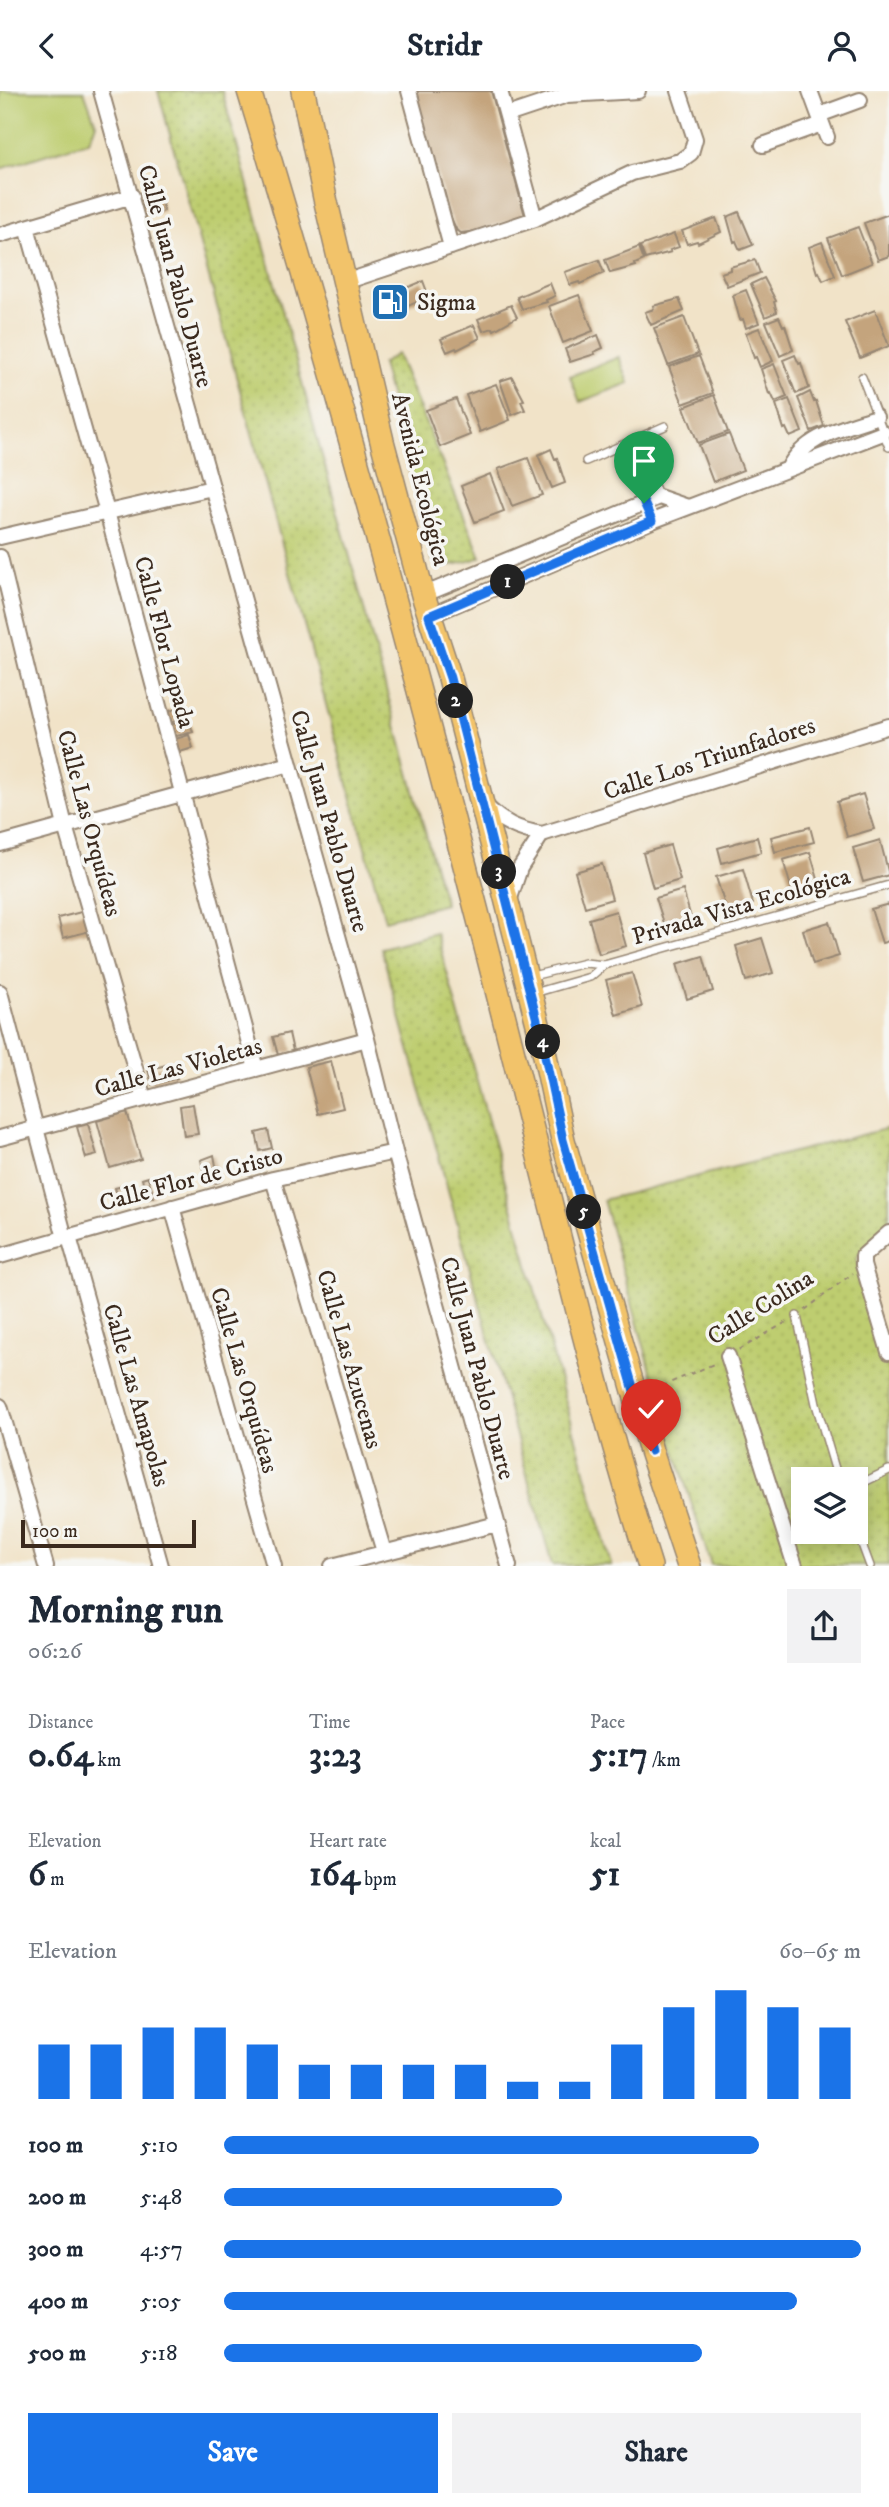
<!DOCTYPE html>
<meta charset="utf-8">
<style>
:root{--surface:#fff;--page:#f2f2f3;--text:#1f2937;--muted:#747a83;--accent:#1a73e8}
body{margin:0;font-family:"IM FELL DW Pica",serif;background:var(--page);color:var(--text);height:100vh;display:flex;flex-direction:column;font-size:26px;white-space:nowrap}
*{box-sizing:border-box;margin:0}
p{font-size:23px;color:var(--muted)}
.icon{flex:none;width:38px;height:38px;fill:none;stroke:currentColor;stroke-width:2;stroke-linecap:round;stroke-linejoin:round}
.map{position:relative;height:1475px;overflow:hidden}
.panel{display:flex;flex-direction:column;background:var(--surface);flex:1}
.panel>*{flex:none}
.tools{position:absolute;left:791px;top:1376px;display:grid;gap:14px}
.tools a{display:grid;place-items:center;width:77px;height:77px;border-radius:0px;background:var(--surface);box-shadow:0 4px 18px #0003;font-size:35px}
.scale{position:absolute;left:21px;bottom:18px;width:175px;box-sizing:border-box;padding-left:7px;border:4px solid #3b2a1e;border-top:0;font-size:19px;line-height:24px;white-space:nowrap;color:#3b2a1e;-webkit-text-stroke:5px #f6f6f2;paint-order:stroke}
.pin{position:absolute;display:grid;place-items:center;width:60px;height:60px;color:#fff;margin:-72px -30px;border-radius:50% 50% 50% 0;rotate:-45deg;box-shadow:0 0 7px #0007}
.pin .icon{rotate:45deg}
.km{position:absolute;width:35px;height:35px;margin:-18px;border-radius:50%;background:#222;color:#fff;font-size:19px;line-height:35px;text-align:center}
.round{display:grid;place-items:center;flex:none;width:74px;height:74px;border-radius:0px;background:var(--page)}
.summary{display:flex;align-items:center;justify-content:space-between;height:119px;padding:0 28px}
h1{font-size:38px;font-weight:700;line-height:52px}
.metrics{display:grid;grid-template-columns:repeat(3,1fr);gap:10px;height:119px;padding:7px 28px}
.metrics div{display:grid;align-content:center}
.metrics b{font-size:35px;font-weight:700}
.metrics small{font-size:19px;font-weight:400}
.metrics p{font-size:19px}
.chart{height:196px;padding:14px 28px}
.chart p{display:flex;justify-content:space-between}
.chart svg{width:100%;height:126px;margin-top:7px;stroke:var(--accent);stroke-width:6}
.button{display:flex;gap:14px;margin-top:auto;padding:14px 28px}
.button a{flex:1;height:80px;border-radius:0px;background:var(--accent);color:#fff;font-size:28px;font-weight:700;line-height:80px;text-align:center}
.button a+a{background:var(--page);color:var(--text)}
ul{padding:0 28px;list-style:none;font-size:23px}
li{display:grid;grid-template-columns:112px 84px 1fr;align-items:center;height:52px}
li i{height:18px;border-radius:9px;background:var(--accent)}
header{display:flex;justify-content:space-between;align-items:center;height:91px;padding:0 28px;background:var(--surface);font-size:32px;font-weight:700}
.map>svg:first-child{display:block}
.grass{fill:url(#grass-dots);stroke:#7c7c46;stroke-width:2;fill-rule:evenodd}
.pitch{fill:#becd6f;stroke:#7c7c46;stroke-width:2}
.building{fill:#c4a47d}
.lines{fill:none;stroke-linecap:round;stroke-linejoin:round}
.lane-casing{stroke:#968673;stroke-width:10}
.street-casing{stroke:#968673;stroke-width:18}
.primary-casing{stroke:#968673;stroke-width:26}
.path{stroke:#968673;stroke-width:2;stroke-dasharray:5 5;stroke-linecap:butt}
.lane{stroke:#fff;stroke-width:7}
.street{stroke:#fff;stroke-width:14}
.primary{stroke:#f2c36a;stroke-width:23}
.route-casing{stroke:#fff;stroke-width:14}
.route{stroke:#1a73e8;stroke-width:9}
.labels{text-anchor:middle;stroke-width:7;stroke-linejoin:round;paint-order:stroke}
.street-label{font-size:24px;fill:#3b2a1e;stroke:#f6f6f2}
.poi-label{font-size:24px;fill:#3b2a1e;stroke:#f6f6f2;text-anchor:start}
</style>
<header><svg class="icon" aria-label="back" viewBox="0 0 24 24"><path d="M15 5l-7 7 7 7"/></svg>Stridr<svg class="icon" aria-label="person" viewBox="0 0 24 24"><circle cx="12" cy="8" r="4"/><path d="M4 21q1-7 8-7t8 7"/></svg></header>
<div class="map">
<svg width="889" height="1475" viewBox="0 0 889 1475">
<defs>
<pattern id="grass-dots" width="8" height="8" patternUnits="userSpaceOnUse" patternTransform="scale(1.75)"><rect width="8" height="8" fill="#becd6f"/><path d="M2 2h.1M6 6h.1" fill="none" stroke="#a4b060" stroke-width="1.8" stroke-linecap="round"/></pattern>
</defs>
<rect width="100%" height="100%" fill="#f6f6f2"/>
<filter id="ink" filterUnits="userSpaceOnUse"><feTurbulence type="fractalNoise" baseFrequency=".0143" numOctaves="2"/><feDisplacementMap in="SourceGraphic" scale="14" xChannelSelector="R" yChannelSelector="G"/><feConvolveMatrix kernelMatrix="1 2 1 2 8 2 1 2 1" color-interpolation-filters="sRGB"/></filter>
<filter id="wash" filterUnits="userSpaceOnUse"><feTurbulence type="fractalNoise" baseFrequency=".00686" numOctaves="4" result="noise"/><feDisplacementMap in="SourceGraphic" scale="28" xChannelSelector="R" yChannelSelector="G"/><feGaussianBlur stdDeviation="1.57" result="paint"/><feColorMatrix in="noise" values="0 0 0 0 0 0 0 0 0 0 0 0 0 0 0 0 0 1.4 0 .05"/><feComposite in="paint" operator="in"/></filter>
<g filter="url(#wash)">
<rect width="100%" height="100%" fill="#f1e3c8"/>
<!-- grass -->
<path class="grass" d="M158,0H222L445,813L385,829Z
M397,263L481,466C464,472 450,477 433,470L382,273Z
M436,842L611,1474H552L381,857Z
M889,1037V1136L864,1157L856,1168L889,1278V1474H711L662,1319L603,1109ZM803,1388H856V1440H803Z"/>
<!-- pitch -->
<path class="pitch" d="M0,0H84L96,33L89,50L0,78Z
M619,266L629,292L580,311L570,285Z"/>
<g id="blocks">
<!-- building -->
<path class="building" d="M415,0H491L525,125L477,140L461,142L457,140L446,116Z
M160,105L164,120L143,125L139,110Z
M739,121L753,154L740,159L736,150L734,151L727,126Z
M889,123V165L878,169L864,132Z
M716,127L721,141L698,152L697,150L687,153L682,140Z
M858,136L872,172L842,184L828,147Z
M674,143L679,156L670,159L671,161L645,168L640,155Z
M822,151L835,185L823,190L819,181L817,182L809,156Z
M639,156L644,169L635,173L636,175L610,182L605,169Z
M599,169L604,182L580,193L579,191L570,194L565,181Z
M755,169L760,182L727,195L721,182L730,179V176Z
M764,187L776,210L774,211L777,221L765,226L751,193Z
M423,190L429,206L389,223L382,207Z
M550,192L555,205L546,209L547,211L522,218L517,206Z
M746,199L759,232L746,237L743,228L740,229L733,204Z
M579,204L593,240L563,252L549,215Z
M679,208L684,220L651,234L645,221L654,218L653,215Z
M511,214L517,226L494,239L493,237L483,240L478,228Z
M875,219L889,255L860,267L845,231Z
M684,226L698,263L668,274L654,237Z
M779,226L783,235L785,234L793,259L780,265L766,231Z
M474,234L480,247L457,259L456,257L447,261L441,248Z
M759,237L773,270L760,276L756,266L754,267L746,242Z
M598,244L603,257L594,261L595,263L570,271L565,258Z
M795,264L799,273L801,272L809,297L796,303L783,269Z
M699,265L713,302L683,313L669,276Z
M774,273L787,306L775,311L771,302L769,303L761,278Z
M512,286L524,309L521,310L525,319L512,324L500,290Z
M496,293L510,329L480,341L466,304Z
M810,301L814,311L816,310L824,335L811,340L798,307Z
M714,304L728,341L698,352L684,316Z
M456,308L470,344L440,356L426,319Z
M789,308L802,341L790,346L786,337L784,338L776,313Z
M729,343L743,379L713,391L699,354Z
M551,358L555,368L557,367L565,392L552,397L538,364Z
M528,367L542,404L512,415L498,378Z
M490,383L504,420L475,431L461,395Z
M185,616L188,627L164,633L161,622Z
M189,629L193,641L168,647L165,635Z
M189,644L193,657L173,663L169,650Z
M863,703L874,738L847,746L837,711Z
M810,736L814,751L775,761L771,746Z
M757,746L761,761L722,772L718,757Z
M880,749L889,784L863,791L853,757Z
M670,754L680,789L653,797L643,762Z
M810,761L820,795L793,803L783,769Z
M602,773L612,808L585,816L575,781Z
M743,778L753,813L727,821L716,786Z
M683,799L693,834L667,842L656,807Z
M889,813V850L882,852L871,818Z
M85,820L90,840L63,847L58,827Z
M616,820L626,855L599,863L589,828Z
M829,831L839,865L813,873L803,839Z
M762,847L773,882L746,890L736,855Z
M703,865L713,900L687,908L677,873Z
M632,882L642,916L616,924L606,889Z
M289,942L293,960L278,964L273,946Z
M331,970L343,1017L318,1023L306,976Z
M173,972L177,987L152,994L148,979Z
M193,1013L198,1043L184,1045L180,1015Z
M127,1021L141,1068L110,1077L97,1030Z
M88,1033L97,1064L86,1067L77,1036Z
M268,1039L272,1057L260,1060L256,1042Z
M214,1064L219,1091L207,1094L201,1069Z
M148,1086L154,1106L148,1108L142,1088Z
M123,1095L127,1111L120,1113L115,1097Z"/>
</g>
</g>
<g filter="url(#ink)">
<use href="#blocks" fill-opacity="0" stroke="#968673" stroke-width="2"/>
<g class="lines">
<defs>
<path id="lane" d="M862,286L889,356
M634,349L660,408
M620,355L652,430
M586,370L665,335
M528,886L585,872L604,874L889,794
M534,902L590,886L604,874
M797,1225L816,1313L838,1388
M856,1395L889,1379
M856,1437L870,1475"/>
<path id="street" d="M101,0L367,948L395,1061L509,1475
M409,0L451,156
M500,0L535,128
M810,0L827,46
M507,24L567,4L638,0
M819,24L860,9
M763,54L822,33
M27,136L107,421L256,978
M0,144L132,105
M345,191L535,128L632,82L680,70L691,62L695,48L679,0
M788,378C804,345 844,337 876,326
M0,446L212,397
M0,466L65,735L144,1008
M423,504L659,406L688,416
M429,525L652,430L883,342
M485,714C502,732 519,739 542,743L889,635
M0,753L290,673
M509,810L520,777L542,743
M0,901L65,1147
M0,1047L367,948
M273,1088L384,1461
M172,1116L274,1475
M889,1142L863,1165V1174L889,1261
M69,1146L161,1475
M0,1165L273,1088L395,1061
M728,1265L795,1475
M0,1315L46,1475
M332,1475L497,1433"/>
<path id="primary" d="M249,0C340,299 421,601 498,903C547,1094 591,1287 650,1475
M303,0L325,107L382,350L423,504L450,587L540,941L563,1049L651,1360L689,1475"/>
</defs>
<!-- lane casing -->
<use href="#lane" class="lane-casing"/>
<!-- street casing -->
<use href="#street" class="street-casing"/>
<!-- primary casing -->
<use href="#primary" class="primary-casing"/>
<!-- path -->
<path class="path" d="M805,1219L853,1182
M739,1259L788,1230
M653,1299L716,1272"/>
<!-- lane -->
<use href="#lane" class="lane"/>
<!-- street -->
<use href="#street" class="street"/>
<!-- primary -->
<use href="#primary" class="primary"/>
</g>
</g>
<g class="lines" filter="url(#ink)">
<defs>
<path id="route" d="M644,412L652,430L429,525L450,587L540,941L563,1049L651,1360"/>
</defs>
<!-- route casing -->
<use href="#route" class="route-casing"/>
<!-- route -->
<use href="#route" class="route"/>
</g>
<!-- icons -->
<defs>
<symbol id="fuel-square" viewBox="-11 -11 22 22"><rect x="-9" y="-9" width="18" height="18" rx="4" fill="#1f6fb2" stroke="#f6f6f2"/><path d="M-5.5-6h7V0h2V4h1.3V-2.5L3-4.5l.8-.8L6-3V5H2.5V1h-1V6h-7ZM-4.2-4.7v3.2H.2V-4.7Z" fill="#fff"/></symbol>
</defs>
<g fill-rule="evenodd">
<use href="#fuel-square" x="368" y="189" width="44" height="44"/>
</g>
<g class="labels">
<!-- street labels -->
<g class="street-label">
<text transform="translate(176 185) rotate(75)" y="8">Calle Juan Pablo Duarte</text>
<text transform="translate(421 388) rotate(76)" y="8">Avenida Ecológica</text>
<text transform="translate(165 551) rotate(75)" y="8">Calle Flor Lopada</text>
<text transform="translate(709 667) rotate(-18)" y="8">Calle Los Triunfadores</text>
<text transform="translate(330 730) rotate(74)" y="8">Calle Juan Pablo Duarte</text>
<text transform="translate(90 732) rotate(75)" y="8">Calle Las Orquídeas</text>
<text transform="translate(741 815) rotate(-16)" y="8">Privada Vista Ecológica</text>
<text transform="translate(178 976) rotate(-15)" y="8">Calle Las Violetas</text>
<text transform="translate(191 1088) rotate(-15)" y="8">Calle Flor de Cristo</text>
<text transform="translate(760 1216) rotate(-32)" y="8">Calle Colina</text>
<text transform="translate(350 1268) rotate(74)" y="8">Calle Las Azucenas</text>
<text transform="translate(478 1277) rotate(75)" y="8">Calle Juan Pablo Duarte</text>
<text transform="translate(245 1289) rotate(74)" y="8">Calle Las Orquídeas</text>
<text transform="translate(137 1304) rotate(74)" y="8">Calle Las Amapolas</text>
</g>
<!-- poi labels -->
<g class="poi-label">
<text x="417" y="219">Sigma</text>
</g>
</g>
</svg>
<div class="tools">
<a><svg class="icon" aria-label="layers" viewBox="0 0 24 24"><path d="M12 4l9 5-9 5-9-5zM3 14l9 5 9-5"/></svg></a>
</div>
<div class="scale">100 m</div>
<div class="pin" style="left:644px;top:412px;background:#1e9e55"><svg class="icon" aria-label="arrive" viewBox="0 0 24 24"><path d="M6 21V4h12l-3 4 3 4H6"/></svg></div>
<div class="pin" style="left:651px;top:1360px;background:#d93025"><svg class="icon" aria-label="check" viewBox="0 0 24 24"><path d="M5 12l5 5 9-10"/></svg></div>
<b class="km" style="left:508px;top:491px">1</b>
<b class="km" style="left:456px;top:610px">2</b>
<b class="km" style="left:499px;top:781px">3</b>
<b class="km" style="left:543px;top:951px">4</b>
<b class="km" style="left:584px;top:1121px">5</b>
</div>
<section class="panel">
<div class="summary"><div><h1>Morning run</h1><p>06:26</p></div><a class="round"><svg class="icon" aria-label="share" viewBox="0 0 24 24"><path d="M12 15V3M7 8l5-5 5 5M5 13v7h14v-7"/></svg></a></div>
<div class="metrics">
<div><p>Distance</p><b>0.64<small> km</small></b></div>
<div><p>Time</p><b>3:23</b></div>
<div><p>Pace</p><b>5:17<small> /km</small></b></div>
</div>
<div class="metrics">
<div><p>Elevation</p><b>6<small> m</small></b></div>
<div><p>Heart rate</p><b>164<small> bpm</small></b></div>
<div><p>kcal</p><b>51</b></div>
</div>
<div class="chart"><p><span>Elevation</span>60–65 m</p>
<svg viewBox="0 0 160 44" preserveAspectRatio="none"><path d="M5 44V25M15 44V25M25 44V19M35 44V19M45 44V25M55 44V32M65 44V32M75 44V32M85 44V32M95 44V38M105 44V38M115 44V25M125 44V12M135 44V6M145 44V12M155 44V19"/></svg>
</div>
<ul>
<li><b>100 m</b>5:10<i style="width:84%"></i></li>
<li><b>200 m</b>5:48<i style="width:53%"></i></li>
<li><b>300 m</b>4:57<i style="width:100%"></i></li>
<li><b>400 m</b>5:05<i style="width:90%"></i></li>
<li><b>500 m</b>5:18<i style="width:75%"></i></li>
</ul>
<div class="button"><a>Save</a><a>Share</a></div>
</section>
